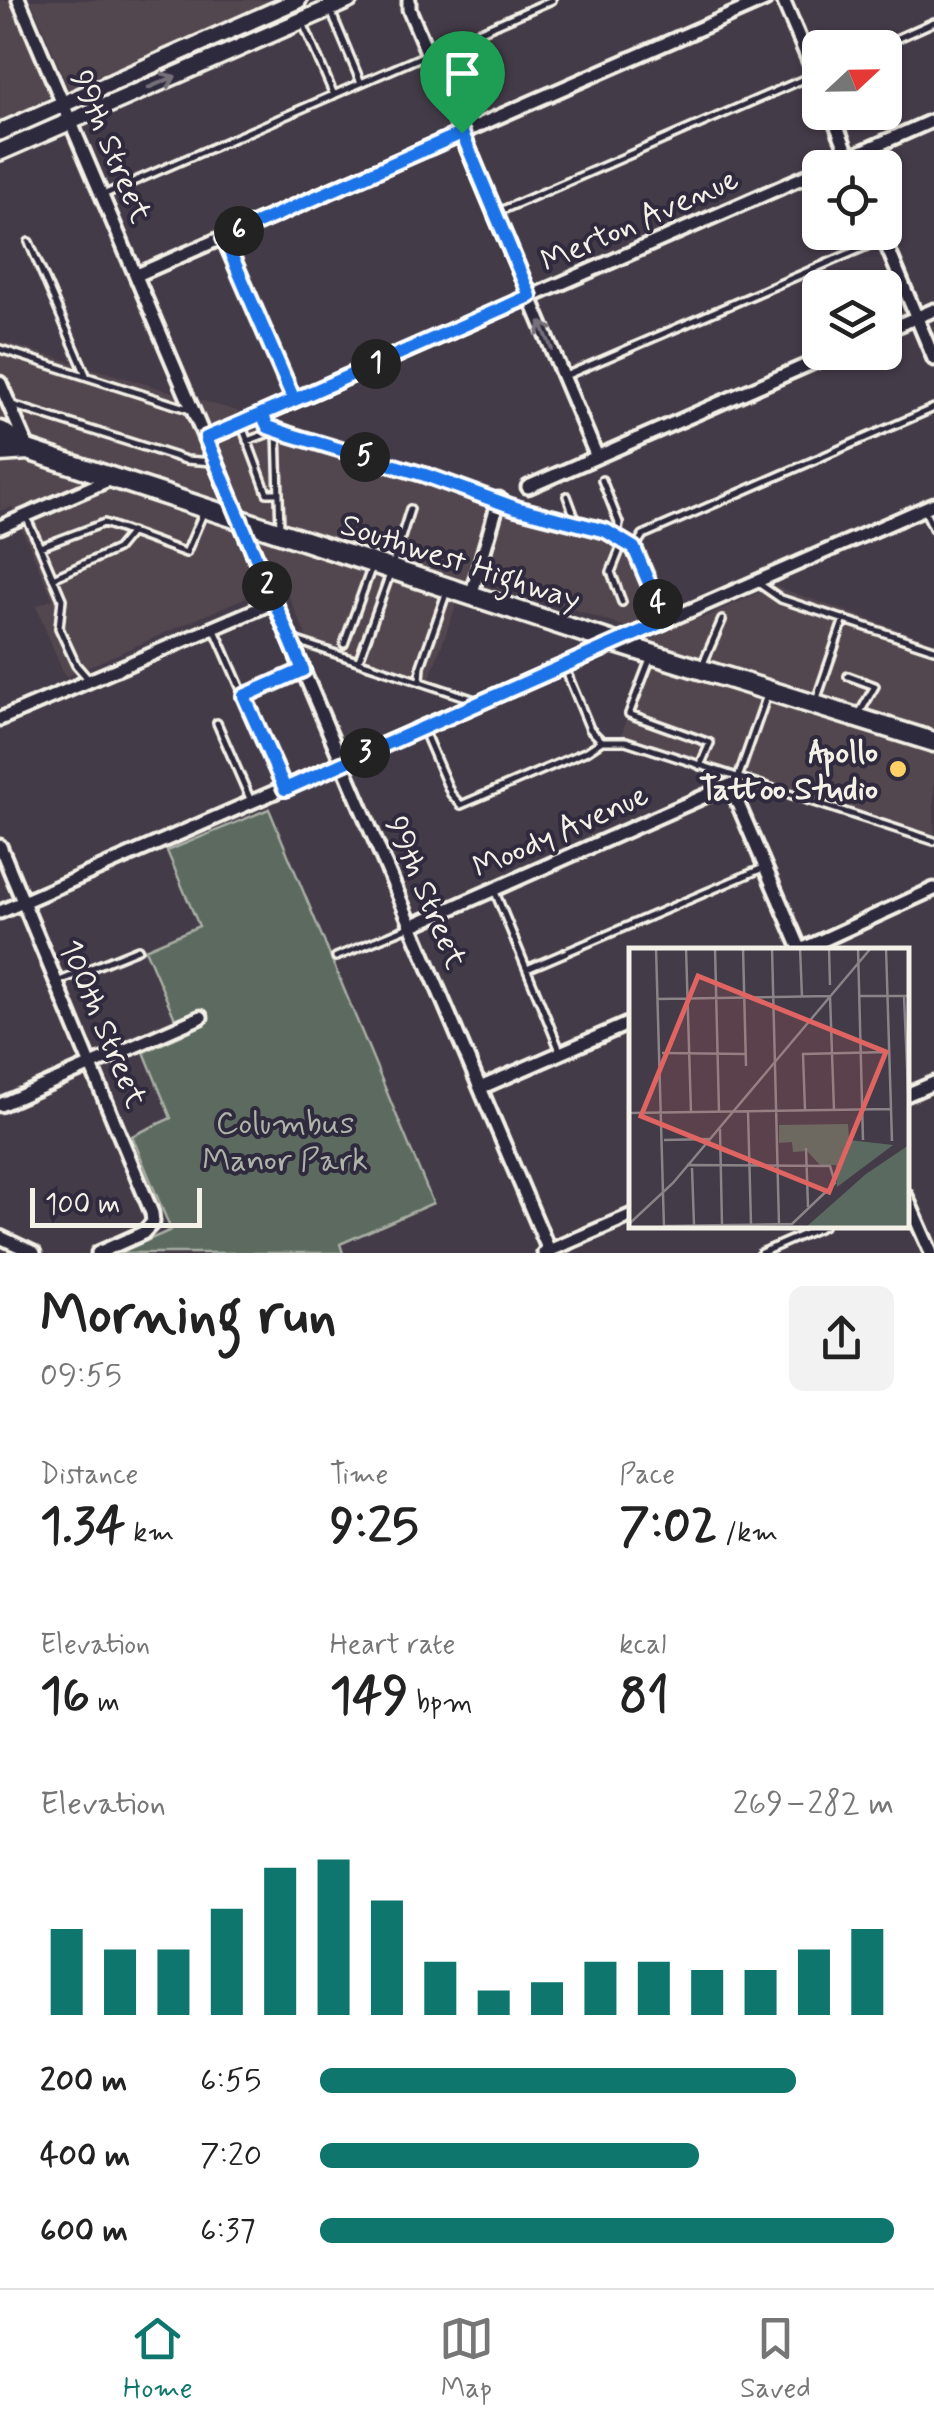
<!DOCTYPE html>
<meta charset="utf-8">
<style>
:root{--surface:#fff;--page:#f2f2f2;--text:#222;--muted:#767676;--line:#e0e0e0;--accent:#0f766e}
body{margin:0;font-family:Mynerve,sans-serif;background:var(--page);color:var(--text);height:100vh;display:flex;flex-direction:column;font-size:38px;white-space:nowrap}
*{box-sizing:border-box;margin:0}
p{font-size:32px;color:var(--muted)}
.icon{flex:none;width:55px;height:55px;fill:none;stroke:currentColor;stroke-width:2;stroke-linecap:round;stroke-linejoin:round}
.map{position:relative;height:1253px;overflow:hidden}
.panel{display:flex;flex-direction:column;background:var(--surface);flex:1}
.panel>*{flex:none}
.needle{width:65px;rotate:68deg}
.buttons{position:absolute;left:802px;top:30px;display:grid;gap:20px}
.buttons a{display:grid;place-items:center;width:100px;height:100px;border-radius:15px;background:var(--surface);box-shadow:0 2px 8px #0004;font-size:50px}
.scale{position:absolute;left:30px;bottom:25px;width:172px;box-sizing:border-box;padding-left:10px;border:5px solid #f4f1e8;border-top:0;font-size:28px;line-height:35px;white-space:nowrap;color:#f4f1e8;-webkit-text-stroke:8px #2f2a3d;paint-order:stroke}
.pin{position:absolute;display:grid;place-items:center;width:85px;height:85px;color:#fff;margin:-102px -42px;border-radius:50% 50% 50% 0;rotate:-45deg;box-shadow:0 0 10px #0007}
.pin .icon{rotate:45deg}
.km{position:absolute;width:50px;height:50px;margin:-25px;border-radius:50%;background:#222;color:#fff;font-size:28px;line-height:50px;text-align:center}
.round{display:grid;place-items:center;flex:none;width:105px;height:105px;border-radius:15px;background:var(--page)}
.head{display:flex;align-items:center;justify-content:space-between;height:170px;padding:0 40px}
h1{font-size:55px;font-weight:700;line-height:75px}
.stats{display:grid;grid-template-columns:repeat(3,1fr);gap:15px;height:170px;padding:10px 40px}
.stats div{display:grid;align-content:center}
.stats b{font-size:50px;font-weight:700}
.stats small{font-size:28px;font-weight:400}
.stats p{font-size:28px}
.chart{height:280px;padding:20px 40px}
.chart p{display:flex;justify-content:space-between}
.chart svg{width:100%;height:180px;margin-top:10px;stroke:var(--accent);stroke-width:6}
ul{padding:0 40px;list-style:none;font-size:32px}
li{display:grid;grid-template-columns:160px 120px 1fr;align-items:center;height:75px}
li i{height:25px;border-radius:12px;background:var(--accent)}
.tabs{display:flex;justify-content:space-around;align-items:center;height:140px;border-top:2px solid var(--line);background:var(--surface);font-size:28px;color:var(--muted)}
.tabs a{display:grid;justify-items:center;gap:5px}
.tabs .on{color:var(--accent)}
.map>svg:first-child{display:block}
.built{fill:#534750}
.green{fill:#5b6a60;stroke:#a8aea4;stroke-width:2.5}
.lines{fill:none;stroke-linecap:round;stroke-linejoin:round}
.lane-casing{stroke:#f4f1e8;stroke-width:12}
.street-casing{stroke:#f4f1e8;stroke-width:19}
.secondary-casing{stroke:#f4f1e8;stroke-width:22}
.primary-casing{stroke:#f4f1e8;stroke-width:25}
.lane{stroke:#2f2a3d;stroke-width:5}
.street{stroke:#2f2a3d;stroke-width:11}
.secondary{stroke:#2f2a3d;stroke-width:15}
.primary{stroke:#2f2a3d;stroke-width:18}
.oneway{stroke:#747079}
.route-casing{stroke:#fff;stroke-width:20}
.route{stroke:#1a73e8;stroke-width:12}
.poi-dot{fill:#ffd166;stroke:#2f2a3d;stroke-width:4}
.labels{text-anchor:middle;stroke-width:8;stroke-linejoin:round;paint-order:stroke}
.street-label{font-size:32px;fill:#f4f1e8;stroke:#2f2a3d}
.poi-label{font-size:32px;font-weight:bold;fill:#f4f1e8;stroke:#2f2a3d;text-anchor:end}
.park-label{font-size:32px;fill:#afb4ab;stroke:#2f2a3d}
.inset-road{fill:none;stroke:#8a8488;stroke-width:2.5}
.view{fill:#df6462;fill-opacity:0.15;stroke:#df6462;stroke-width:5}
.inset-edge{fill:none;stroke:#f4f1e8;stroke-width:5}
</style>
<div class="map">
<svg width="934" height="1253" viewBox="0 0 934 1253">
<rect width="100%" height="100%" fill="#443b48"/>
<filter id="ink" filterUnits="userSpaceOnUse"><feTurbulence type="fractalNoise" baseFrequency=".01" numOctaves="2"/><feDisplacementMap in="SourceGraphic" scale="20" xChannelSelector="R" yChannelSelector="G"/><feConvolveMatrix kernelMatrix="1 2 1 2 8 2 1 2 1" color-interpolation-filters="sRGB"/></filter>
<g filter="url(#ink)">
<!-- built -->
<path class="built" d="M0,0H12L46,77L50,94L41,104L0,123Z
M31,0H278L70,91Z
M0,341L277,423L645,545L671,605L701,619L774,586L934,642V847L619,745L649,635L468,573L426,688L313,651L282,581L65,677L36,606L53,599L12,507L0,511Z"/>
<!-- green -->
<path class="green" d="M269,809L433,1203L340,1244L343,1253H119L171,1230L132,1136L171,1118L144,1052L182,1035L145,949L199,926L167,851Z"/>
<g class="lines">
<defs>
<path id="lane" d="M331,11L361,83
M303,23L334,95
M876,48L934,22
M103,195L552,0
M498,212L820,72
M225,240L294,400
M29,242L87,377
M0,349L191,410
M565,376L881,240
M12,405L186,460L213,462
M263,417L268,427L289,434L425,475L515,507L606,531L634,549L664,619
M242,426L267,493H279
M247,441L277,430L280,530
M602,480L619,523L617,538
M567,496L577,523
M925,511L934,530
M26,517L40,547L104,523L186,553L204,511
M40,547L62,599L59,628L76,665L90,681
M634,549L643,535L934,408
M393,563L410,509
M53,578L117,549L131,532
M758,583L781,599L934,649
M622,602L611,572L623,542
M215,630L283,785
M294,640L478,701
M344,644L372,566
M651,657L629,714L710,743L700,766
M359,660L390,574
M564,666L590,729L602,741H626L934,841
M702,666L722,620
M848,676L875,686L859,714
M420,680L421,666L447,591
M244,696L300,671
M816,701L844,619
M217,723L251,801
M423,729L451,794L461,805L587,751L602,741
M738,778L768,692
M495,892L561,1053
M336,957L409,927
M527,969L763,868
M57,982L138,949
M761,1253L823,1226"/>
<path id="street" d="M19,0L550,1253
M409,0V9L597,457
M783,0L820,87
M831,112L854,168
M825,168L934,120
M881,232L934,359
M137,275L765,0
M885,331L934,310
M0,383L27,446
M206,439L820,170
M528,487L837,352
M0,527L113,478
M471,596L499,499
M0,719L274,602
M0,846L152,1213L153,1222L143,1233L98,1253
M0,912L934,504
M411,926L730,785L801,951
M799,951L934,889
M480,1088L632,1022
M906,1095L934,1083
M0,1105L201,1017
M906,1196L931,1253
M0,1237L34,1253
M544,1253L632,1215"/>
<path id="secondary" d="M0,132L298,0
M0,152L349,0"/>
<path id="primary" d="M0,431L28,450L616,643L934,742
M0,452L28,450"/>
</defs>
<!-- lane casing -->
<use href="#lane" class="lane-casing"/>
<!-- street casing -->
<use href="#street" class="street-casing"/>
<!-- secondary casing -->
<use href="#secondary" class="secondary-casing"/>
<!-- primary casing -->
<use href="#primary" class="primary-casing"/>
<!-- lane -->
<use href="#lane" class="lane"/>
<!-- street -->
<use href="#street" class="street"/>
<!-- secondary -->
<use href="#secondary" class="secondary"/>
<!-- primary -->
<use href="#primary" class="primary"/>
</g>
<!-- one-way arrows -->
<defs><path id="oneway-shaft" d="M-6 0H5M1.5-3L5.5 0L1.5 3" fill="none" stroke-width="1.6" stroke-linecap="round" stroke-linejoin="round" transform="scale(2.5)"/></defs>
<g class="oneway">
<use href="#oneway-shaft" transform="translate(162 82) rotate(-23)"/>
<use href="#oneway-shaft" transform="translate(546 335) rotate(-113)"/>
</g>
</g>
<g class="lines" filter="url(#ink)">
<defs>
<path id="route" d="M462,133L530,296L294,400C264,413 235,426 206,438L303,670L244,696L285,789L665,621L634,548L606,531L516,508L425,475L288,434L268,427L262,414L294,400L224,238L462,133"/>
</defs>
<!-- route casing -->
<use href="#route" class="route-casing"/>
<!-- route -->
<use href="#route" class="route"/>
</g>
<!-- markers -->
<circle class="poi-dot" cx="898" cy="769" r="10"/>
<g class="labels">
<!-- street labels -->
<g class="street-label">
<text transform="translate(112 146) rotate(67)" y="11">99th Street</text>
<text transform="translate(639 219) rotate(-24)" y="11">Merton Avenue</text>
<text transform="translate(461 561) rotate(18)" y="11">Southwest Highway</text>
<text transform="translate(560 830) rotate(-24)" y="11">Moody Avenue</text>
<text transform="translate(427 892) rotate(67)" y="11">99th Street</text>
<text transform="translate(104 1023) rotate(67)" y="11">100th Street</text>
</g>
<!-- poi labels -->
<g class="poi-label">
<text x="878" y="762">Apollo<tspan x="878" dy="37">Tattoo Studio</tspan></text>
</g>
<!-- park labels -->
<g class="park-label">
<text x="285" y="1133">Columbus<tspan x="285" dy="37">Manor Park</tspan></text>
</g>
</g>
<!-- overview -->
<g transform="translate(629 948)">
<rect width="280" height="280" fill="#443b48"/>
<path d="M219,176L220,192L264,197L208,239L207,217H191L178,203L164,204L163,194L150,195V177ZM280,197V280H176L237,226Z" fill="#5b6a60"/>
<path class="inset-road" d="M27,0L35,280M57,0L62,164M86,0L90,164M114,0L117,118M143,0L150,276M171,0L173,49M200,0L201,37M229,0L234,192M257,0L263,193M230,48H280M275,48L280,165M28,51L201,48L205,162M33,105L117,106M176,162L174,106L260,104M119,163L122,276M0,165L262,161M91,181L93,277M35,192L80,191M177,200L179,259M63,220L65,277M0,276L44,235L242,0M35,278L163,276L206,235L201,218L58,217"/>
<path class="view" d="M69,28L257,104L200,244L12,168Z"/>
<rect width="280" height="280" class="inset-edge"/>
</g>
</svg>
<div class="buttons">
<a><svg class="needle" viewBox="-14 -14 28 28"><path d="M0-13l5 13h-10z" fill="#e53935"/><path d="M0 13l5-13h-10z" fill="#767676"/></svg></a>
<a><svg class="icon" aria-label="locate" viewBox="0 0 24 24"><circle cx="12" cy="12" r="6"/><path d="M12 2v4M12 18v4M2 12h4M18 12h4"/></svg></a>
<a><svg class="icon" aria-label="layers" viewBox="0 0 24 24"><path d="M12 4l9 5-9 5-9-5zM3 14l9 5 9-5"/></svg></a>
</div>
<div class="scale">100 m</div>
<div class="pin" style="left:462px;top:133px;background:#1e9e55"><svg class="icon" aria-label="arrive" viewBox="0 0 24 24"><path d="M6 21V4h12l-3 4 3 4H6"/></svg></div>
<b class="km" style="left:376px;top:364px">1</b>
<b class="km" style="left:267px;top:586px">2</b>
<b class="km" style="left:365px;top:753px">3</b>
<b class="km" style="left:658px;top:604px">4</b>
<b class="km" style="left:365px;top:457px">5</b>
<b class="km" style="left:239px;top:231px">6</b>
</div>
<section class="panel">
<div class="head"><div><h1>Morning run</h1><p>09:55</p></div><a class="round"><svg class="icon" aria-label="share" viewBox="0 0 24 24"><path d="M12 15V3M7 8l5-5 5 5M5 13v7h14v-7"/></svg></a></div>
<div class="stats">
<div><p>Distance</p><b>1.34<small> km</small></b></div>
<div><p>Time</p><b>9:25</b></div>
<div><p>Pace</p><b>7:02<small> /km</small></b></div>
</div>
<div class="stats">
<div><p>Elevation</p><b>16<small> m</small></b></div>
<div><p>Heart rate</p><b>149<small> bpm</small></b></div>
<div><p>kcal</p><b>81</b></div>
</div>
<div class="chart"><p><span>Elevation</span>269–282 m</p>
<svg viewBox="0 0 160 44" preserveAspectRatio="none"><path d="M5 44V23M15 44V28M25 44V28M35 44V18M45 44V8M55 44V6M65 44V16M75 44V31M85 44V38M95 44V36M105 44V31M115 44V31M125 44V33M135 44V33M145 44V28M155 44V23"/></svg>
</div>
<ul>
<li><b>200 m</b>6:55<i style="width:83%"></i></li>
<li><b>400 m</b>7:20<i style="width:66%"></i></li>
<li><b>600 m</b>6:37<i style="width:100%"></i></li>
</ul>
</section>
<nav class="tabs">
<a class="on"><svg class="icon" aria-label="home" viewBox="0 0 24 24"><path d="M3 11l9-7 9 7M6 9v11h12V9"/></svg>Home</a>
<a><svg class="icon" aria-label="map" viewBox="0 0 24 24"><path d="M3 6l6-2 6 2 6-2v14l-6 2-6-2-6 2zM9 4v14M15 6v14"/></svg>Map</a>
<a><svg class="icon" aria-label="saved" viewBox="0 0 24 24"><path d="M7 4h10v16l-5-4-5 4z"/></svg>Saved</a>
</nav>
